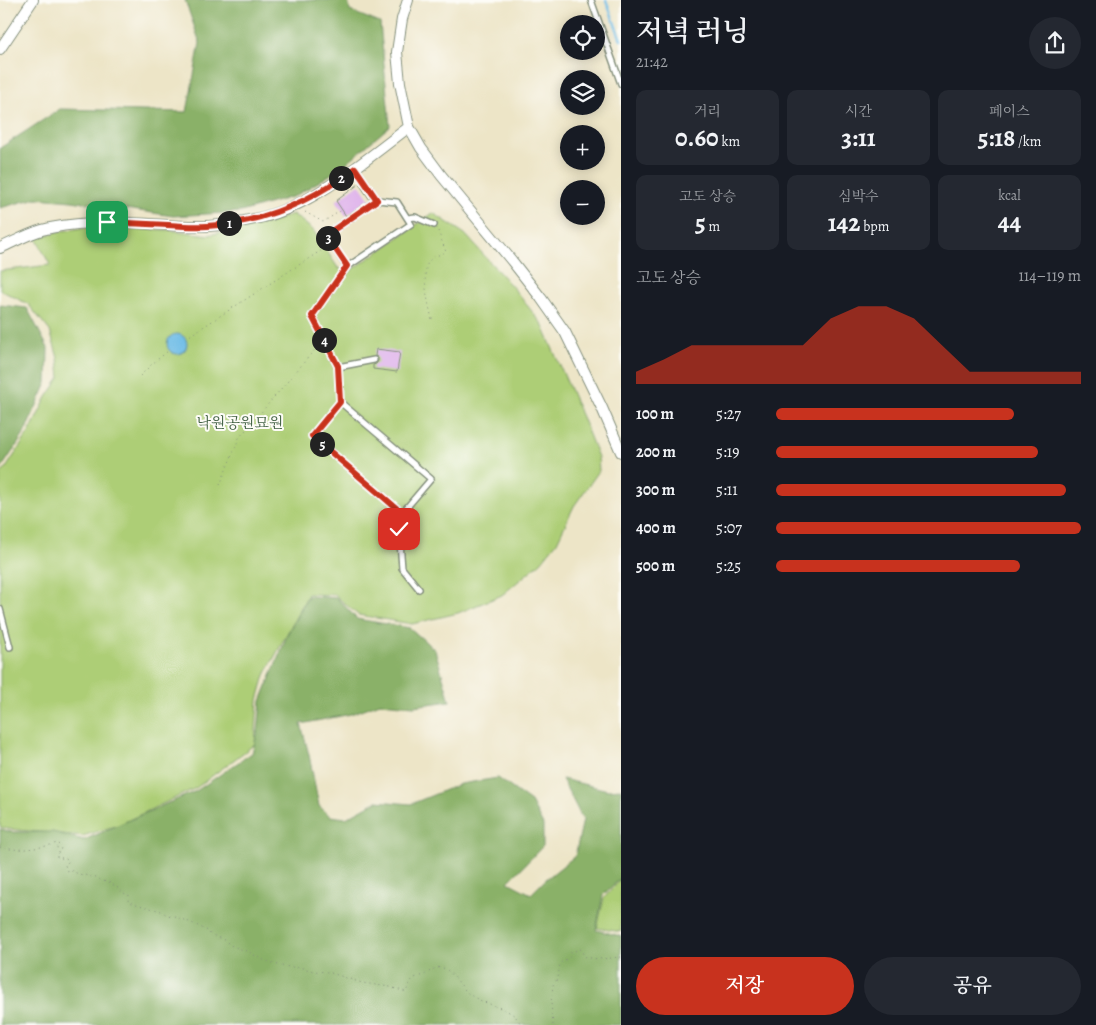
<!DOCTYPE html>
<html lang="ko">
<meta charset="utf-8">
<style>
:root{--surface:#171b24;--page:#242831;--text:#f1f3f6;--muted:#9ea1a6;--accent:#c8321e}
body{margin:0;font-family:Alegreya,"Noto Serif KR",serif;background:var(--page);color:var(--text);height:100vh;display:flex;flex-direction:column;font-size:19px;white-space:nowrap}
*{box-sizing:border-box;margin:0}
p{font-size:16px;color:var(--muted)}
.icon{flex:none;width:28px;height:28px;fill:none;stroke:currentColor;stroke-width:2;stroke-linecap:round;stroke-linejoin:round}
.map{position:relative;flex:1;overflow:hidden}
.side{display:flex;flex-direction:column;background:var(--surface);width:475px}
.side>*{flex:none}
.tools{position:absolute;left:560px;top:15px;display:grid;gap:10px}
.tools a{display:grid;place-items:center;width:45px;height:45px;border-radius:50%;background:var(--surface);box-shadow:0 2px 12px #0003;font-size:25px}
.pin{position:absolute;display:grid;place-items:center;width:42px;height:42px;color:#fff;margin:-21px;border-radius:10px;box-shadow:0 2px 8px #0006}
.km{position:absolute;width:25px;height:25px;margin:-12px;border-radius:50%;background:#222;color:#fff;font-size:14px;line-height:25px;text-align:center}
.round{display:grid;place-items:center;flex:none;width:52px;height:52px;border-radius:26px;background:var(--page)}
.overview{display:flex;align-items:center;justify-content:space-between;height:85px;padding:0 15px}
h1{font-size:28px;font-weight:600;line-height:38px}
.figures{display:grid;grid-template-columns:repeat(3,1fr);gap:8px;height:85px;padding:5px 15px}
.figures div{display:grid;align-content:center;border-radius:10px;background:var(--page);text-align:center}
.figures b{font-size:25px;font-weight:600}
.figures small{font-size:14px;font-weight:400}
.figures p{font-size:14px}
.chart{height:140px;padding:10px 15px}
.chart p{display:flex;justify-content:space-between}
.chart svg{width:100%;height:90px;margin-top:5px;fill:var(--accent);opacity:.7}
.cta{display:flex;gap:10px;margin-top:auto;padding:10px 15px}
.cta a{flex:1;height:58px;border-radius:30px;background:var(--accent);color:#fff;font-size:20px;font-weight:600;line-height:58px;text-align:center}
.cta a+a{background:var(--page);color:var(--text)}
ul{padding:0 15px;list-style:none;font-size:16px}
li{display:grid;grid-template-columns:80px 60px 1fr;align-items:center;height:38px}
li i{height:12px;border-radius:6px;background:var(--accent)}
main{display:flex;flex:1;min-height:0}
.map>svg:first-child{display:block}
.green{fill:#adce76;stroke:#668655}
.forest{fill:#8ab167;stroke:#54774e}
.water{fill:#6cbbe6;stroke:#467c8d}
.lines{fill:none;stroke-linecap:round;stroke-linejoin:round}
.stream{stroke:#6cbbe6;stroke-width:2.5}
.building{fill:#ddaeea}
.service-casing{stroke:#86917e;stroke-width:8}
.minor-casing{stroke:#86917e;stroke-width:12}
.path{stroke:#86917e;stroke-width:1;stroke-dasharray:1 4;stroke-linecap:butt}
.service{stroke:#fff;stroke-width:5}
.minor{stroke:#fff;stroke-width:10}
.route-casing{stroke:#fff;stroke-width:10}
.route{stroke:#c8321e;stroke-width:6}
.labels{text-anchor:middle;stroke-width:4;stroke-linejoin:round;paint-order:stroke}
.park-label{font-size:15px;fill:#426144;stroke:#fdfcf7}
</style>
<main>
<div class="map">
<svg width="621" height="1025" viewBox="0 0 621 1025">
<rect width="100%" height="100%" fill="#fdfcf7"/>
<filter id="ink" filterUnits="userSpaceOnUse"><feTurbulence type="fractalNoise" baseFrequency=".02" numOctaves="2"/><feDisplacementMap in="SourceGraphic" scale="10" xChannelSelector="R" yChannelSelector="G"/><feConvolveMatrix kernelMatrix="1 2 1 2 8 2 1 2 1" color-interpolation-filters="sRGB"/></filter>
<filter id="wash" filterUnits="userSpaceOnUse"><feTurbulence type="fractalNoise" baseFrequency=".0096" numOctaves="4" result="noise"/><feDisplacementMap in="SourceGraphic" scale="20" xChannelSelector="R" yChannelSelector="G"/><feGaussianBlur stdDeviation="1.12" result="paint"/><feColorMatrix in="noise" values="0 0 0 0 0 0 0 0 0 0 0 0 0 0 0 0 0 1.4 0 .05"/><feComposite in="paint" operator="in"/></filter>
<g filter="url(#wash)">
<rect width="100%" height="100%" fill="#ede5c7"/>
<!-- green -->
<path class="green" d="M433,213L465,234L515,290L542,324L582,417L598,457L599,471L574,506L557,542L541,562L502,595L458,613L412,624L358,615L335,595L308,594L265,675L258,700L255,744L196,788L118,825L83,836L8,829L0,827V475L6,468L30,431L47,397L60,378L58,358L50,331L28,304L0,290V271L50,265L36,238L56,232L88,227L169,230L209,235L271,221L293,214L313,230L338,268L349,272Z
M621,879V932L597,928L604,898Z"/>
<!-- forest -->
<path class="forest" d="M185,0H348L350,11L380,23L390,126L338,170L295,196L241,212L173,216L72,201L36,198L0,208V148L60,109L187,112L200,43Z
M0,305L27,308L48,348L47,383L23,436L0,470Z
M308,596L337,598L357,619L410,628L435,650L450,701L414,706L380,703L351,714L301,724L309,755L319,806L330,816L346,818L377,801L411,804L460,784L498,778L531,802L543,825V846L508,882L531,894L545,880L575,856L583,820L562,779L608,790L621,789V878L603,895L596,930L621,936V1025H0V829L12,832H53L84,840L196,791L252,753L258,731L261,701L288,633Z"/>
<!-- water -->
<path class="water" d="M167 344a10 10 0 1 1 20 0a10 10 0 1 1-20 0Z"/>
<g class="lines">
<!-- stream -->
<path class="stream" d="M606,0L621,40"/>
</g>
<g id="blocks">
<!-- building -->
<path class="building" d="M359,184L370,200L346,216L336,201Z
M376,349L400,352L397,372L373,369V365L376,364L378,361V358L375,356Z"/>
</g>
</g>
<g filter="url(#ink)">
<use href="#blocks" fill-opacity="0" stroke="#86917e" stroke-width="1"/>
<g class="lines">
<defs>
<path id="service" d="M591,0L621,84
M355,168L377,200
M408,218L415,217L434,225
M338,367L374,360
M340,402L338,367L312,316L347,267L411,224L397,202L377,200L326,235L347,267
M402,513L312,436L340,402L431,479L402,513L399,529L402,568L419,589
M0,609L10,647"/>
<path id="minor" d="M408,0L402,19L397,52L400,83L409,127L421,148L441,175L512,261L541,298L565,332L602,408L621,452
M0,49L33,0
M0,248C14,242 28,234 42,230C57,226 75,224 91,223C129,220 167,227 204,226C224,226 245,221 264,217C314,204 368,158 409,127"/>
</defs>
<!-- service casing -->
<use href="#service" class="service-casing"/>
<!-- minor casing -->
<use href="#minor" class="minor-casing"/>
<!-- path -->
<path class="path" d="M305,212L323,222L342,210
M432,319C429,306 419,268 431,259C435,256 441,254 446,252L438,231
M186,338L325,248
M140,376L152,364L168,351
M220,485L239,438L318,346
M0,847C15,852 42,848 57,843L59,844L56,847L58,848H61L60,851L56,855L58,858H64L69,861L65,865L67,871H73L78,874L96,877L102,881L109,882L121,890V892L129,895L128,901L132,903L161,911L167,915L174,916L194,924L208,931L210,934L224,940L232,946L249,952L261,959L281,966L303,968L313,971L328,972L362,983L390,987L406,992C411,980 411,978 424,975C428,973 432,969 437,968C449,964 461,988 469,994C482,1004 503,1006 515,1016C517,1018 519,1022 522,1025
M553,1025L551,1003L553,985L558,978L560,963L570,957L571,952L581,949L584,956C596,961 609,958 621,957"/>
<!-- service -->
<use href="#service" class="service"/>
<!-- minor -->
<use href="#minor" class="minor"/>
</g>
</g>
<g class="lines" filter="url(#ink)">
<defs>
<path id="route" d="M107,222C127,223 148,224 168,225C181,226 194,227 207,226C262,223 311,202 355,168L377,200L326,235L347,266L312,316L338,366L340,402L312,436L402,513L399,529"/>
</defs>
<!-- route casing -->
<use href="#route" class="route-casing"/>
<!-- route -->
<use href="#route" class="route"/>
</g>
<g class="labels">
<!-- park labels -->
<g class="park-label">
<text x="240" y="428">낙원공원묘원</text>
</g>
</g>
</svg>
<div class="tools">
<a><svg class="icon" aria-label="locate" viewBox="0 0 24 24"><circle cx="12" cy="12" r="6"/><path d="M12 2v4M12 18v4M2 12h4M18 12h4"/></svg></a>
<a><svg class="icon" aria-label="layers" viewBox="0 0 24 24"><path d="M12 4l9 5-9 5-9-5zM3 14l9 5 9-5"/></svg></a>
<a>+</a>
<a>−</a>
</div>
<div class="pin" style="left:107px;top:222px;background:#1e9e55"><svg class="icon" aria-label="arrive" viewBox="0 0 24 24"><path d="M6 21V4h12l-3 4 3 4H6"/></svg></div>
<div class="pin" style="left:399px;top:529px;background:#d93025"><svg class="icon" aria-label="check" viewBox="0 0 24 24"><path d="M5 12l5 5 9-10"/></svg></div>
<b class="km" style="left:229px;top:223px">1</b>
<b class="km" style="left:341px;top:178px">2</b>
<b class="km" style="left:328px;top:238px">3</b>
<b class="km" style="left:324px;top:340px">4</b>
<b class="km" style="left:322px;top:444px">5</b>
</div>
<section class="side">
<div class="overview"><div><h1>저녁 러닝</h1><p>21:42</p></div><a class="round"><svg class="icon" aria-label="share" viewBox="0 0 24 24"><path d="M12 15V3M7 8l5-5 5 5M5 13v7h14v-7"/></svg></a></div>
<div class="figures">
<div><p>거리</p><b>0.60<small> km</small></b></div>
<div><p>시간</p><b>3:11</b></div>
<div><p>페이스</p><b>5:18<small> /km</small></b></div>
</div>
<div class="figures">
<div><p>고도 상승</p><b>5<small> m</small></b></div>
<div><p>심박수</p><b>142<small> bpm</small></b></div>
<div><p>kcal</p><b>44</b></div>
</div>
<div class="chart"><p><span>고도 상승</span>114–119 m</p>
<svg viewBox="0 0 160 44" preserveAspectRatio="none"><path d="M0 44V38L10 32L20 25L30 25L40 25L50 25L60 25L70 12L80 6L90 6L100 12L110 25L120 38L130 38L140 38L150 38L160 38V44z"/></svg>
</div>
<ul>
<li><b>100 m</b>5:27<i style="width:78%"></i></li>
<li><b>200 m</b>5:19<i style="width:86%"></i></li>
<li><b>300 m</b>5:11<i style="width:95%"></i></li>
<li><b>400 m</b>5:07<i style="width:100%"></i></li>
<li><b>500 m</b>5:25<i style="width:80%"></i></li>
</ul>
<div class="cta"><a>저장</a><a>공유</a></div>
</section>
</main>
